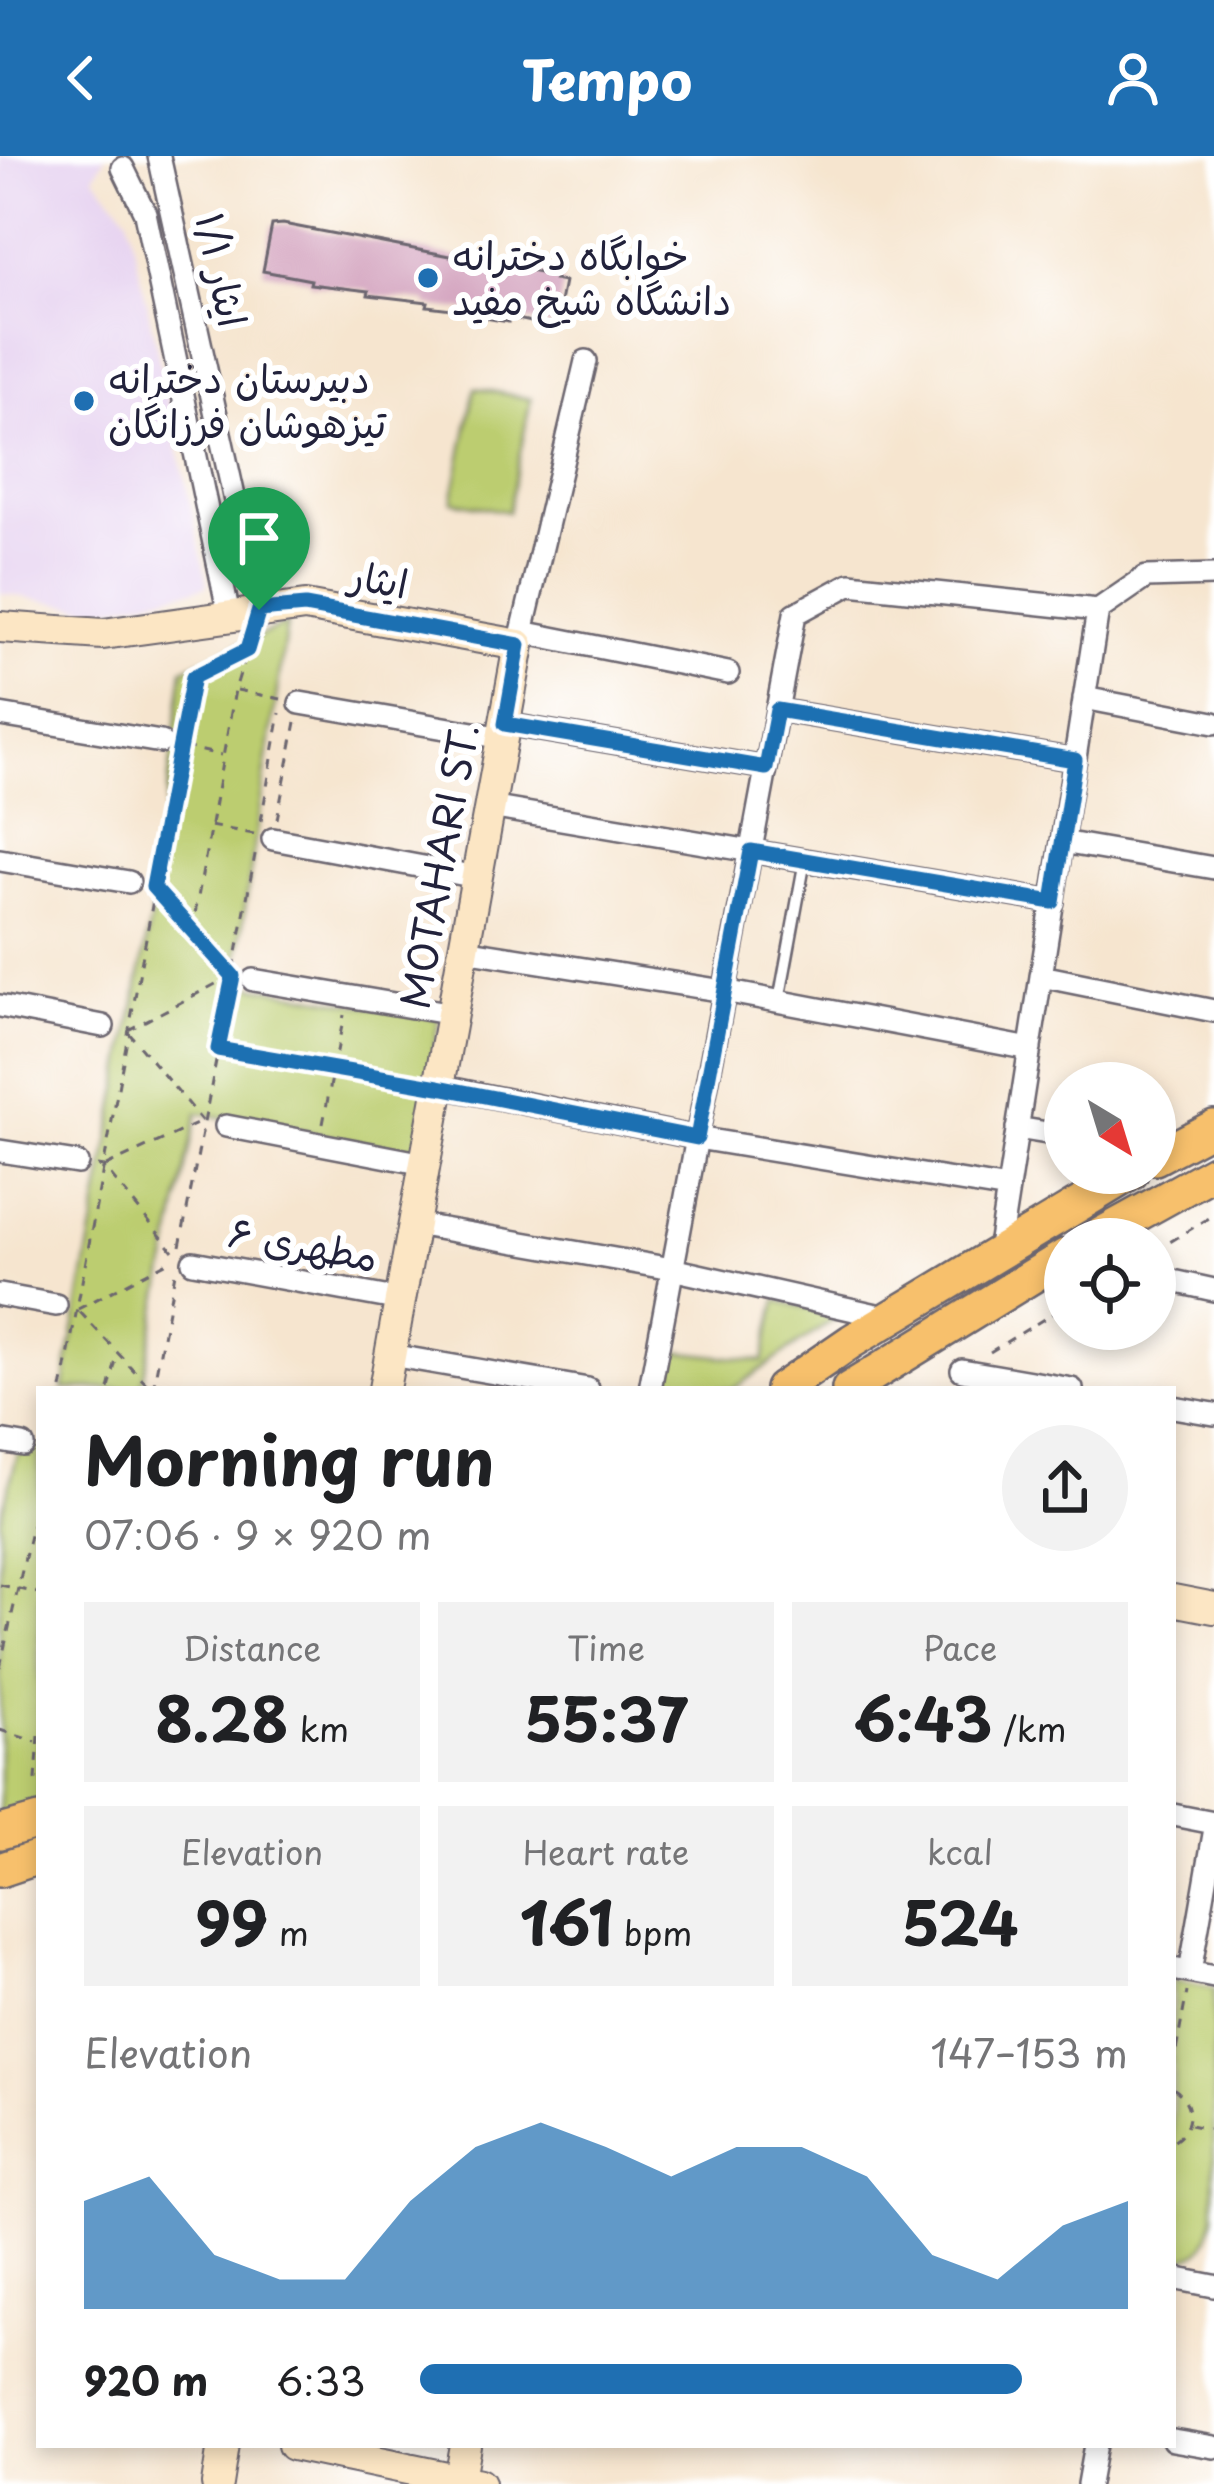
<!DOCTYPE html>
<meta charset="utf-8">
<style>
:root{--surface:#fff;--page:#f2f2f2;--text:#202124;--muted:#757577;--accent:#1f6fb2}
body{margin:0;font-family:"Playpen Sans","Playpen Sans Arabic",sans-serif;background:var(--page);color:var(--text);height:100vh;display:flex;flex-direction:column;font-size:45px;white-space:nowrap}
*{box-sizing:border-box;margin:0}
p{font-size:39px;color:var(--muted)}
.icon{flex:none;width:66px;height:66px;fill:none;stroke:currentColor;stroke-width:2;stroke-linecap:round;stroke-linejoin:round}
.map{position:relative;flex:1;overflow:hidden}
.sheet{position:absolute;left:36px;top:1230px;width:1140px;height:1062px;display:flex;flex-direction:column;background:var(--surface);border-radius:0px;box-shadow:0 6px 18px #0003}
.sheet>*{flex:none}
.needle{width:78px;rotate:142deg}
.controls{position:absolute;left:1044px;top:906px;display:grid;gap:24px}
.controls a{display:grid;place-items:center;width:132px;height:132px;border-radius:50%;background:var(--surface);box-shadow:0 6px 18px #0003;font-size:60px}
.pin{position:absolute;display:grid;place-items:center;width:102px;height:102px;color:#fff;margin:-123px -51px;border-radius:50% 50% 50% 0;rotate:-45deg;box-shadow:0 0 12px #0007}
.pin .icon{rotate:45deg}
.round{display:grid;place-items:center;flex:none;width:126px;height:126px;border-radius:63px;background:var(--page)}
.summary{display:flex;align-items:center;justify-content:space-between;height:204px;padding:0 48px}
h1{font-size:66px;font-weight:700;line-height:90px}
.stats{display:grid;grid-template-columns:repeat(3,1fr);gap:18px;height:204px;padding:12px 48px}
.stats div{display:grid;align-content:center;border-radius:0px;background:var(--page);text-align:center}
.stats b{font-size:60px;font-weight:700}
.stats small{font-size:33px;font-weight:400}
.stats p{font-size:33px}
.chart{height:336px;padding:24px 48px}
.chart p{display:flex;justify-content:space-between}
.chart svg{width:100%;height:216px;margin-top:12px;fill:var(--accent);opacity:.7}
ul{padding:0 48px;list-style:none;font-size:39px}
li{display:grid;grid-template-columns:192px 144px 1fr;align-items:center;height:90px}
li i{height:30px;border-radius:15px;background:var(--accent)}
header{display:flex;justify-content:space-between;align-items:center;height:156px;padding:0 48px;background:var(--accent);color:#fff;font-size:54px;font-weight:700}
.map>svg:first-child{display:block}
.built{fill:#e6d2f0}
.green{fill:#bccd6f;stroke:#6f7855;stroke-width:3}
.building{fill:#d19fbb}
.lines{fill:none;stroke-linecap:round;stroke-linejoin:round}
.lane-casing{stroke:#6c666f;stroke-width:15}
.street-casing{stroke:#6c666f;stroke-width:26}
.secondary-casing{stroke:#6c666f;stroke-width:34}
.primary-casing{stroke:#6c666f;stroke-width:38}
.path{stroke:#6c666f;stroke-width:3;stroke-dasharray:9 9;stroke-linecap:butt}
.lane{stroke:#fff;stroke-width:10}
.street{stroke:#fff;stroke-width:21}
.secondary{stroke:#fce6c4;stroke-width:30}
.primary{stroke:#f7c06c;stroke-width:33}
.route-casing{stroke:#fff;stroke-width:24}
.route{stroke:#1f6fb2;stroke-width:15}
.poi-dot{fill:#1f6fb2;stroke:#fff;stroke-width:4.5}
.labels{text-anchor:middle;stroke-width:12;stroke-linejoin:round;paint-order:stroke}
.poi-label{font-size:39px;fill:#22223b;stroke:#fff;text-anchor:start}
.street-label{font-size:39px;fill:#22223b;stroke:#fff}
</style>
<header><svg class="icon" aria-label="back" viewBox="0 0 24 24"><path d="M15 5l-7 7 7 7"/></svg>Tempo<svg class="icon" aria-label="person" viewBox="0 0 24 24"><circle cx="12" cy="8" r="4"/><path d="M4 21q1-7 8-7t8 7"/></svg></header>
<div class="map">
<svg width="1214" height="2328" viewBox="0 0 1214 2328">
<rect width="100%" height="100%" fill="#fff"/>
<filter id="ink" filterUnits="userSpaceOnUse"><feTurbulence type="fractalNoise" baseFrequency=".00833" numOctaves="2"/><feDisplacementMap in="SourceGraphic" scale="24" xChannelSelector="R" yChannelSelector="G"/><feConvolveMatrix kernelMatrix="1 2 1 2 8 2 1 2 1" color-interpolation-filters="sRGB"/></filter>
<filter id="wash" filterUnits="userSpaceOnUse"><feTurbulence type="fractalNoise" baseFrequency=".004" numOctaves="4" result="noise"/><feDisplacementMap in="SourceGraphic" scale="48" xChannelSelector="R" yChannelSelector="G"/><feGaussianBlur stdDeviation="2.7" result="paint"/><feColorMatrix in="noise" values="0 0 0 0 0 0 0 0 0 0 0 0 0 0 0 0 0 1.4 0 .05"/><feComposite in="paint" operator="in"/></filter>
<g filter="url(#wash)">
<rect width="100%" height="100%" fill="#f6e5cf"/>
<!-- built -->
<path class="built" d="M0,0H106L94,20L128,61L208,430L99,454L0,437Z"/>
<!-- green -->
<path class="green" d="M475,232L531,243L508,356L452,345Z
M287,468L234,827L439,862L417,996L197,957L141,1233H63L151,760L183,513Z
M777,1144L837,1161L733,1233H665L674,1195L763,1205Z
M39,1291V1651L0,1664V1363L18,1297Z
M1173,1824L1214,1832V2059C1209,2084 1203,2105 1173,2101Z"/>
<g id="blocks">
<!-- building -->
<path class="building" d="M283,68L555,120L554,124L564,126L555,171L508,161V166L485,162V157L427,150L428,146L368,139L369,135L310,128L311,124L263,115L272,69Z"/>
</g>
</g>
<g filter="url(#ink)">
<use href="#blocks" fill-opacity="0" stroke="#6c666f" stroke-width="3"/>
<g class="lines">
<defs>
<path id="lane" d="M779,845L805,704"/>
<path id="street" d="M159,0L259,454
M123,12L145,57L229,459
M1098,454L1146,421L1214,419
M522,476L728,517
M519,489L586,205
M1084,542L1214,567
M300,547L503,582
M777,554L1075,604
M0,559L161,586
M505,568L766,612
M490,651L1053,746
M273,683L477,721
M1062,686L1214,712
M0,704L129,726
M464,794L724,835L1030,893
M1041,820L1214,855
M253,824L453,858
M0,850L103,870
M439,930L697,982L1008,1033
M226,970L425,1008
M1017,972L1065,980
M0,995L77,1007
M414,1068L672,1113L890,1162
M998,1097L1098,454
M193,1106L401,1144
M1155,1121L1214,1134
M0,1139L56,1149
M390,1199L588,1233
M962,1214L1072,1233
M650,1233L795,458L850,428L1098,454
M1173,1251L1214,1258
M0,1285L23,1289
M1173,1659L1214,1667
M1173,1813L1214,1821
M1190,1816L1214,1678
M1173,2122L1214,2130
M1173,2284L1214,2291
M1088,2328L1095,2289"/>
<path id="secondary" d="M0,471L103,478L305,450L519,489L384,1233
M1173,1444L1214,1452
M293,2289L479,2328
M217,2328L223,2289
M458,2328L465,2289"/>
<path id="primary" d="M1155,1002L1214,971
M1093,1083L1214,1016
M782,1233L852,1185L1131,1017
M849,1233L1065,1100
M0,1676L39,1665
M0,1714L39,1701"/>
</defs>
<!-- lane casing -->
<use href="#lane" class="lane-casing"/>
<!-- street casing -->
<use href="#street" class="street-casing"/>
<!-- secondary casing -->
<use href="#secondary" class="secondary-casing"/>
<!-- primary casing -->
<use href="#primary" class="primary-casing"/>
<!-- path -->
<path class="path" d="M237,534L281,543
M183,584L193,521L247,494
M184,591L221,599
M277,663L296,566
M261,665L280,557
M210,670L254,678
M155,734L234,820
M192,775L235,534L250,484
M234,813L256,693
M128,874L231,820
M128,876L202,965
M219,894L411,926
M323,968L344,859
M97,1010L104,1011L173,1095
M106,1010L201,966
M180,1090L231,828
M1155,1095L1214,1059
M78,1153L169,1105
M80,1156L151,1233
M990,1196L1065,1150
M62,1233L181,594
M109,1233L117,1200
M153,1233L175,1117
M0,1429L39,1437
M0,1511L39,1340
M0,1574L36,1586
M39,1580L36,1624L39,1632
M1173,1911L1187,1836
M1173,1932C1194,1946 1195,1971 1173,1985
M1190,1969L1214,1974"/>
<!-- lane -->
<use href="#lane" class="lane"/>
<!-- street -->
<use href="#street" class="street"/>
<!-- secondary -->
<use href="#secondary" class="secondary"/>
<!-- primary -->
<use href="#primary" class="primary"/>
</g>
</g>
<g class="lines" filter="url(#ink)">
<defs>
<path id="route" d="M305,450L519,489L505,568L766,612L777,554L1075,604L1053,746L751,695L697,982L439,931L218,893L233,820L153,731L193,521L247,494L259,454Z"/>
</defs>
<!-- route casing -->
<use href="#route" class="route-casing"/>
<!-- route -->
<use href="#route" class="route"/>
</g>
<!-- markers -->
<g class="poi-dot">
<circle cx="428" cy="122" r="12"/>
<circle cx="84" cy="245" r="12"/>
</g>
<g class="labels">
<!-- poi labels -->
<g class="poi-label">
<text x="452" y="114">خوابگاه دخترانه<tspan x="452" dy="45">دانشگاه شیخ مفید</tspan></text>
<text x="108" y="237">دبیرستان دخترانه<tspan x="108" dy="45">تیزهوشان فرزانگان</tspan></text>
</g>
<!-- street labels -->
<g class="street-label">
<text transform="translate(221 114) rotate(78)" y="14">ایثار ۱/۱</text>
<text transform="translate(379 424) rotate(10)" y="14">ایثار</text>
<text transform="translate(440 710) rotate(-80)" y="14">MOTAHARI ST.</text>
<text transform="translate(303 1089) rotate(10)" y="14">مطهری ۶</text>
</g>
</g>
</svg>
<div class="controls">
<a><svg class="needle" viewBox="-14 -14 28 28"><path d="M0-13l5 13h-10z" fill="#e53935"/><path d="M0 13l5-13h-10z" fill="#757577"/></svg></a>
<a><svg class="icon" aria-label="locate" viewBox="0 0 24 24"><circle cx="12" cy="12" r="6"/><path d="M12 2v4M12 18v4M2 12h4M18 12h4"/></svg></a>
</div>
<div class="pin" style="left:259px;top:454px;background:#1e9e55"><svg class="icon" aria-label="arrive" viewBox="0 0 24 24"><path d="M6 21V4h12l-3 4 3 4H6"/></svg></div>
<section class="sheet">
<div class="summary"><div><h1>Morning run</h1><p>07:06 · 9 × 920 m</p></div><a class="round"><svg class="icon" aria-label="share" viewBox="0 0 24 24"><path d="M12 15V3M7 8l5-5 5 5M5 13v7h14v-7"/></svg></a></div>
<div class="stats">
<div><p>Distance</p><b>8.28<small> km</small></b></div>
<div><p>Time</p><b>55:37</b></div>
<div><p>Pace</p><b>6:43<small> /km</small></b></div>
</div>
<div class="stats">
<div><p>Elevation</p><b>99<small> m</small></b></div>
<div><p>Heart rate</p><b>161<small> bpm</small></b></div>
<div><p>kcal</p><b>524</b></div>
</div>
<div class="chart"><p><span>Elevation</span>147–153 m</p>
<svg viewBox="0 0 160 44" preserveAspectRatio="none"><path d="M0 44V22L10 17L20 33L30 38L40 38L50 22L60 11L70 6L80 11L90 17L100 11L110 11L120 17L130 33L140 38L150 27L160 22V44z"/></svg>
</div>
<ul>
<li><b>920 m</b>6:33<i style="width:85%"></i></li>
</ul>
</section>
</div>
